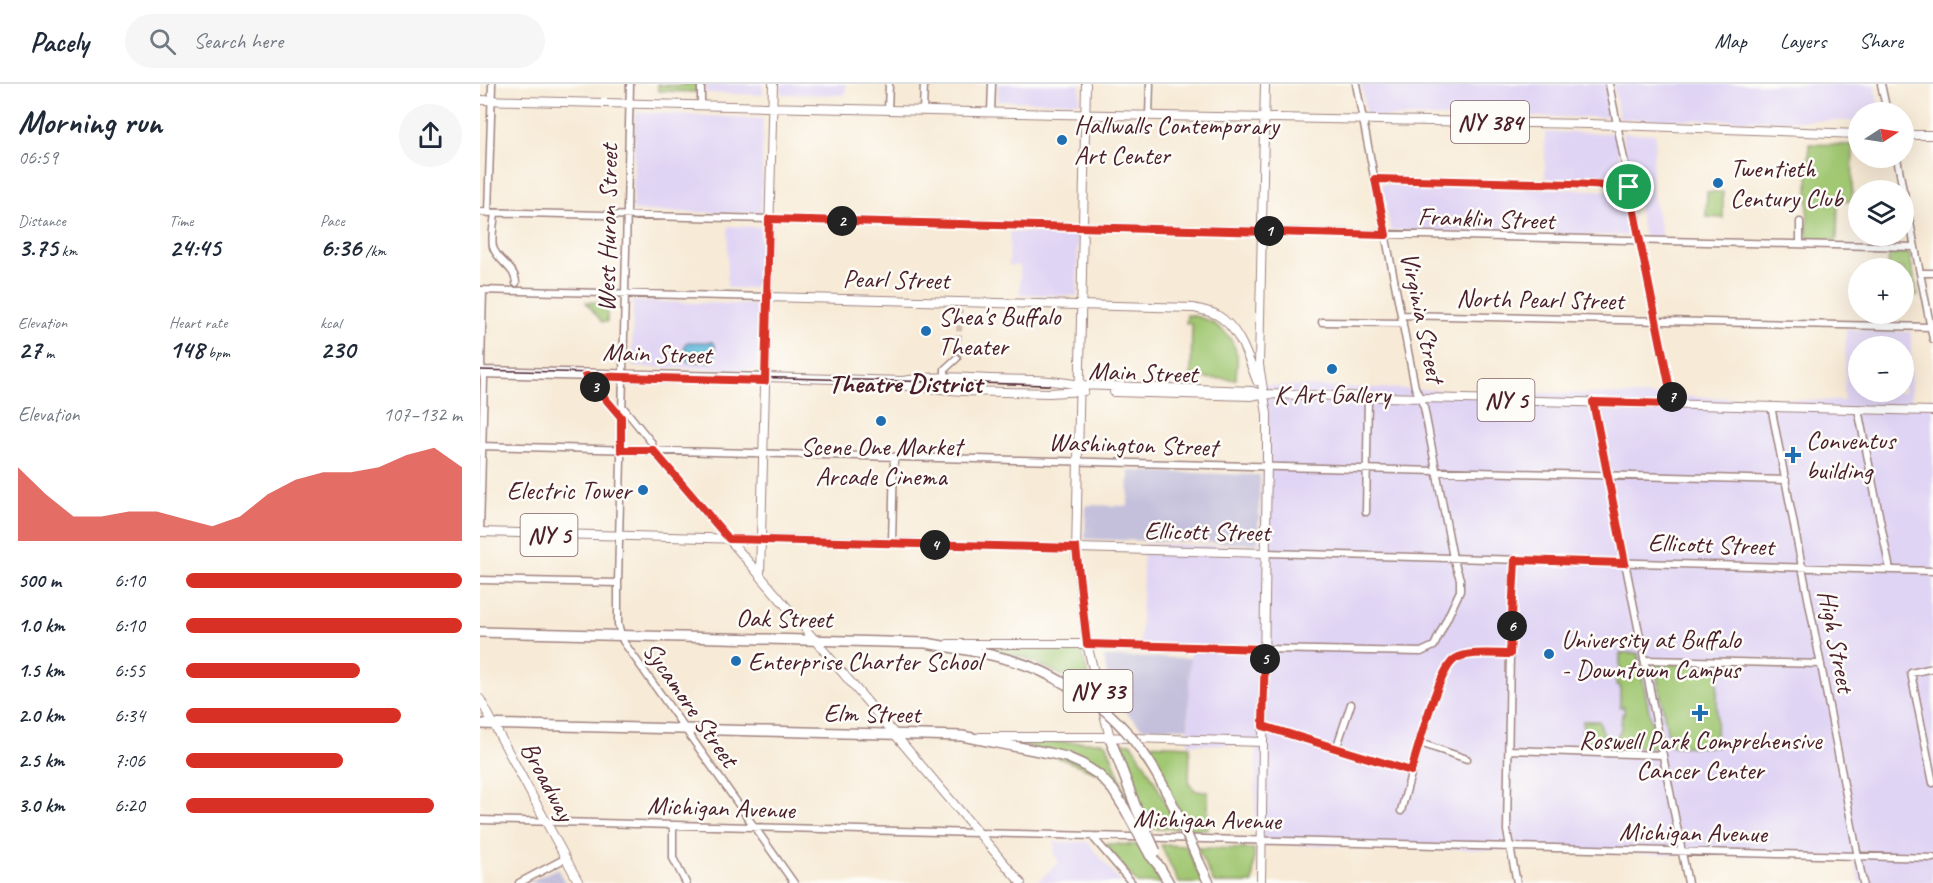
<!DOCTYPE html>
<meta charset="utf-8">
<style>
:root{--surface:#fff;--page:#f6f6f7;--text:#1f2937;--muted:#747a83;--line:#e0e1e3;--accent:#d93025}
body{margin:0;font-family:Caveat,sans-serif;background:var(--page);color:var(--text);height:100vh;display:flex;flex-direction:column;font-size:22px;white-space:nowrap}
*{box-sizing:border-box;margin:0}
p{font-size:20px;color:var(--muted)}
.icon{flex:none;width:33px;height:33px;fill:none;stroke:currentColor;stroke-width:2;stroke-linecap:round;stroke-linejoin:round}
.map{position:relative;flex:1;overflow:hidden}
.side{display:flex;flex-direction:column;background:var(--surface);width:480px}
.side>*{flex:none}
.needle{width:39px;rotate:78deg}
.tools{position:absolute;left:1368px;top:18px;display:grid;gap:12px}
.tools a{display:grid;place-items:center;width:66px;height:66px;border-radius:50%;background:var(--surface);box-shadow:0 6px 24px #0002;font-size:30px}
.pin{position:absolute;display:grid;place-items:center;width:51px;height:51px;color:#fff;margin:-26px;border:3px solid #fff;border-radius:50%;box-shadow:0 2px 6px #0007}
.km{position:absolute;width:30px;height:30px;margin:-15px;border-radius:50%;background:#222;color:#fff;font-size:16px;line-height:30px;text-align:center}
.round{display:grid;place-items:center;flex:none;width:63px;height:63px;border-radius:32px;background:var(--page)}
.summary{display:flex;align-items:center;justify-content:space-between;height:102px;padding:0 18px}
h1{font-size:33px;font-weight:800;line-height:45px}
.metrics{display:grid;grid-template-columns:repeat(3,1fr);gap:9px;height:102px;padding:6px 18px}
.metrics div{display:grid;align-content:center}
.metrics b{font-size:26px;font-weight:800}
.metrics small{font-size:16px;font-weight:400}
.metrics p{font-size:16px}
.chart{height:168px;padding:12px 18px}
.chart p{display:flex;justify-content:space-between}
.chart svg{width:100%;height:108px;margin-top:6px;fill:var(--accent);opacity:.7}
ul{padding:0 18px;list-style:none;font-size:20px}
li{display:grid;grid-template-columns:96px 72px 1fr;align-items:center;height:45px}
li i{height:15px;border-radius:8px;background:var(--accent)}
header{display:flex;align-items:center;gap:36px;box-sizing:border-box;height:84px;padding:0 30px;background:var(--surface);border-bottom:2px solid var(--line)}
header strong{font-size:28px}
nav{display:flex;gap:33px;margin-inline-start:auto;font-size:21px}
.search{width:420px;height:54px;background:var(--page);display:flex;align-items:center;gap:15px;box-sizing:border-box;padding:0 21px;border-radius:33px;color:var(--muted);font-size:22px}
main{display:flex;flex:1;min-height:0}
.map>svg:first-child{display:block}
.built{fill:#e0d4f4;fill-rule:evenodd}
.industrial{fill:#c4c0db}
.green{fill:#a2c873;stroke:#76744f;stroke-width:1.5}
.water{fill:#5db7da;stroke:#546b82;stroke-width:1.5}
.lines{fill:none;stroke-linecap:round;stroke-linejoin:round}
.minor-tunnel{stroke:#d4c1b4;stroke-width:6;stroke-dasharray:6 3;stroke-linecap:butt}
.minor-casing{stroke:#a08480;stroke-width:9}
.major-casing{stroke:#a08480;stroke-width:10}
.highway-casing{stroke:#a08480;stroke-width:12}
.minor{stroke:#fff;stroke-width:6}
.major{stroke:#fff;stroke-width:8}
.highway{stroke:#fff;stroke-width:9}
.tram{stroke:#4a1f2b;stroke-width:1.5}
.highway-bridge-casing{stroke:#a08480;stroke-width:12;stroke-linecap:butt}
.highway-bridge{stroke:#fff;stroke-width:9}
.route-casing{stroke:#fff;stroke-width:12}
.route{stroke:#d93025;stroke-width:8}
.poi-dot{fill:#1f6fb2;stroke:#fdfcf7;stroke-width:2}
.labels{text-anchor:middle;stroke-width:5;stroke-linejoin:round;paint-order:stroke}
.shield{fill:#fdfcf7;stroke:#806168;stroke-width:1.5}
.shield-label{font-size:24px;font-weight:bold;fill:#4a1f2b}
.poi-label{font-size:26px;fill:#4a1f2b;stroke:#fdfcf7;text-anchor:start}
.street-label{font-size:26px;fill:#4a1f2b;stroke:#fdfcf7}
.neighbourhood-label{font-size:27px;font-weight:bold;fill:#4a1f2b;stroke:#fdfcf7}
</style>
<header>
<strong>Pacely</strong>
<div class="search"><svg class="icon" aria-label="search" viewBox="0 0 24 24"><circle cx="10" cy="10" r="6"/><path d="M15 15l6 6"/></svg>Search here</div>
<nav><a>Map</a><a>Layers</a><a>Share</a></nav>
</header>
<main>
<section class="side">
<div class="summary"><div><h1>Morning run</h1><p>06:59</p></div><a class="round"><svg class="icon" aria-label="share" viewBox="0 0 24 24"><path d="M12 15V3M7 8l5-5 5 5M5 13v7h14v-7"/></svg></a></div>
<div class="metrics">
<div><p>Distance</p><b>3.75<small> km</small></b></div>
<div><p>Time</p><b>24:45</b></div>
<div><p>Pace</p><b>6:36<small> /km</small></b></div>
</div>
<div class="metrics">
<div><p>Elevation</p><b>27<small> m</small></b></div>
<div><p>Heart rate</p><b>148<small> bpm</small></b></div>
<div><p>kcal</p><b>230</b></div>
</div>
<div class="chart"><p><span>Elevation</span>107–132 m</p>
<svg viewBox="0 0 160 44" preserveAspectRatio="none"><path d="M0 44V14L10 25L20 34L30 34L40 32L50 32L60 35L70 38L80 34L90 25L100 19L110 16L120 16L130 14L140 9L150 6L160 14V44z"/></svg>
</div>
<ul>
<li><b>500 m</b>6:10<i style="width:100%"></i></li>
<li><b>1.0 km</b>6:10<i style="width:100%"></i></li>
<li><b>1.5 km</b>6:55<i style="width:63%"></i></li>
<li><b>2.0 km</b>6:34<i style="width:78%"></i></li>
<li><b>2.5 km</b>7:06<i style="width:57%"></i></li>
<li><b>3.0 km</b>6:20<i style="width:90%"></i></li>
</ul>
</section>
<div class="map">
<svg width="1453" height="799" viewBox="0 0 1453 799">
<rect width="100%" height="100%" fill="#fdfcf7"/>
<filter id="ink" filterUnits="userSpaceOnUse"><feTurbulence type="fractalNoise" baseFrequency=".0167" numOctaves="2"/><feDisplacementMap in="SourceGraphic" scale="12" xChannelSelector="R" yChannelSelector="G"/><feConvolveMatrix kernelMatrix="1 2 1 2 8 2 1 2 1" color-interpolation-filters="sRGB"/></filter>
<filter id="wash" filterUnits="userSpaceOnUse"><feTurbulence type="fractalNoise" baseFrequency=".008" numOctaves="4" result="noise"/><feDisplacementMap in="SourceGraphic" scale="24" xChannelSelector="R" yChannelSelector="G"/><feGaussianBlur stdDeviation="1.35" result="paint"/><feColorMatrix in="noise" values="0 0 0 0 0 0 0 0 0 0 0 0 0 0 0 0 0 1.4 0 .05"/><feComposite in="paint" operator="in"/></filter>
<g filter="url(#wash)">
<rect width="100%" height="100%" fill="#f7ead6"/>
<!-- built -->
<path class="built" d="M226,0H283V11L226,9Z
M301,0H366L365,11L301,10Z
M518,0H600V18L518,17Z
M881,0H1129L1131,33H887Z
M1133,0H1394L1400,28H1378V37L1142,35L1139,33Z
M158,28L283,35L281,129L153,127L155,31Z
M1065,48L1135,49L1145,98L1065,95Z
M1142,49L1176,50L1171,100L1182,153L1164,152Z
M901,100L1146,107L1156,152L911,146Z
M248,142L281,143L279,204H247Z
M530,148L598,150L597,212L540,210V182L529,181Z
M153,217L279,221L277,286L152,283Z
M1366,245L1431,248V318L1453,319V799H1379L1374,775L775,760L776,661L708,660L710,567L660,566L664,460L781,463L784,301L1364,317ZM1378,262H1424V308H1378Z
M574,758H608L641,799H556L579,778L575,772Z"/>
<!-- industrial -->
<path class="industrial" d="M649,387L780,391L778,460L605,455L606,421L648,422Z
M624,573L710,574L708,644H662L631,613Z
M77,784L85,799H48Z"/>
<!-- green -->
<path class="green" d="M178,0C190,4 203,0 216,0V8L178,7Z
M1329,60L1373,61L1372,117H1358L1357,156L1327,155Z
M1227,108H1243V134L1226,133Z
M1429,169L1438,212L1424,211V184H1408L1409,170Z
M106,218L127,219V238H122Z
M707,231C729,233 752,247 757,271C758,278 756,288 756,295L711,294L712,240L706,239Z
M496,563L601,564L613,610L590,595L546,574Z
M1140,569H1158L1176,664L1102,662L1103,637H1119L1125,654H1136L1141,645L1142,630H1144V623H1140V601H1136V590H1140Z
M1176,579L1238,583L1236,654L1238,655V663L1190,662L1175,583Z
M537,658H623L627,660L648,716L624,691Z
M639,659H651C670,686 684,714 697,744L671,745L657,714Z
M664,660L710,662L709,700L716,707L728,708V745H709Z
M625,760L661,761L681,799H657Z
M681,761L706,762L723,799H699Z
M717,764L774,765L773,799H734Z"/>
<!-- water -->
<path class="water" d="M208,258H233L235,261V275L232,278H207L204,274L205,260Z"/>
</g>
<g filter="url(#ink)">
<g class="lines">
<!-- minor-tunnel -->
<path class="minor-tunnel" d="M477,274L478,272L480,226
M1160,553L1163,570"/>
<defs>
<path id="minor" d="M150,0L138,499V540L143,557L314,799
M1129,0L1193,320
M1401,0L1407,28
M221,21V0
M408,26L409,0
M443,27L444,0
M511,28L512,0
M669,32L670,0
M1417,74L1423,106
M895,95L1091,100L1149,103
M1424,108L1453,255
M0,128L1435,163
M8,129L12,0
M15,129C14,139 11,153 13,163C17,177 36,184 36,199
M1320,160V138
M1440,189H1453
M0,206L287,213
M921,231L1451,243
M842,238L923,239
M2,286L285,293
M3,290L194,295
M465,290V285L477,274
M106,293L141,333
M1113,318L1160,553
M142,322L172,359L173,367L249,455
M1291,322L1383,799
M1378,325L1410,486
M0,362L1306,396
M886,428L888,313
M0,448L4,295L1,281L3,206
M412,459L414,373
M786,469L1453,487
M1035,476L1030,570L1027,747L1037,799
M0,496L138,499
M785,565L941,568L954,562L980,507V495L973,474L944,323L935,303L876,0
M1163,570L1208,799
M1164,576L1211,577
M1214,577L1341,580
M1453,584L1431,589L1453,699
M783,642L931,687
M940,659L987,675
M856,665L871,620
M1029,666L1183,671
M921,727C928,701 957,587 975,575C988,567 1016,570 1030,570
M0,736L1453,774
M193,741V774L206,799
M612,752L652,799
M39,799L86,774"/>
<path id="major" d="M606,0L596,470L607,560L630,654
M0,16L578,30L1109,40L1378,50
M1424,51H1453
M287,213L714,224C721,226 730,227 737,231C760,244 768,274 777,297
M285,293L423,297C452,291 482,294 511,295C541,296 571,295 600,301L772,307L782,310L1453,327
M419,301L482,307L569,309L604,307
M634,308L771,312L781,310
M0,448L786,469
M249,455L541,799
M280,491L293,0
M468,560H607L785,565
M0,615L99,799
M500,653H621L783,658
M781,799L787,376V330L779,281L785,0"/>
<path id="highway" d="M0,548L446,559C486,566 526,571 563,588C576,594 588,602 600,608
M0,640L482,652L569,669L586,673L602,680L619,691L633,706L645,725
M630,654L657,726
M670,771L679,782L689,799
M719,778L729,799"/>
</defs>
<!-- minor casing -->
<use href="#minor" class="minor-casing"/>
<!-- major casing -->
<use href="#major" class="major-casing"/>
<!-- highway casing -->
<use href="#highway" class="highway-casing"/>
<!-- minor -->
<use href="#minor" class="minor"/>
<!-- major -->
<use href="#major" class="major"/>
<!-- highway -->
<use href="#highway" class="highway"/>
<!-- tram -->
<path class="tram" d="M0,286L569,301"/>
<defs>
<path id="highway-bridge" d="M600,608C665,649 689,711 719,778
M645,725L670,771
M657,726L676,768"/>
</defs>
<!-- highway-bridge casing -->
<use href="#highway-bridge" class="highway-bridge-casing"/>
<!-- highway-bridge -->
<use href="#highway-bridge" class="highway-bridge"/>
</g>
</g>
<g class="lines" filter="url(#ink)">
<defs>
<path id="route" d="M895,95L1091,100L1149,103L1193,320L1113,318L1145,479L1035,476L1030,570C1016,570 987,567 975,575C958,586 938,665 931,687L783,642L785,565L607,560L596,464L249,455L173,366H141V333L106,292L285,297L289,135L906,151Z"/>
</defs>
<!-- route casing -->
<use href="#route" class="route-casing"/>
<!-- route -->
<use href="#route" class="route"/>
</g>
<!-- markers -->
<g class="poi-dot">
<circle cx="582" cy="56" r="6"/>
<circle cx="1238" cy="99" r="6"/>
<circle cx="446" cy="247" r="6"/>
<circle cx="852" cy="285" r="6"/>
<circle cx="401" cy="337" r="6"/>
<path d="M1310 362h6v6h6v6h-6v6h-6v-6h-6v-6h6z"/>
<circle cx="163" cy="406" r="6"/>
<circle cx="1069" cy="570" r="6"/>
<circle cx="256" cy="577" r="6"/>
<path d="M1217 620h6v6h6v6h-6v6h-6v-6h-6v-6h6z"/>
</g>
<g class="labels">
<!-- shield labels -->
<g class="shield">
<rect x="971" y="17" width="78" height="42" rx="4.5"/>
<rect x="997.5" y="295" width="57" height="42" rx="4.5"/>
<rect x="40.5" y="430" width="57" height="42" rx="4.5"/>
<rect x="583.5" y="586" width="69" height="42" rx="4.5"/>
</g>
<g class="shield-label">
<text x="1010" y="46">NY 384</text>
<text x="1026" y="324">NY 5</text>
<text x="69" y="459">NY 5</text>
<text x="618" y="615">NY 33</text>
</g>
<!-- poi labels -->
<g class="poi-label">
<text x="594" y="50">Hallwalls Contemporary<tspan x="594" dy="30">Art Center</tspan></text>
<text x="1250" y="93">Twentieth<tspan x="1250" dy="30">Century Club</tspan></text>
<text x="458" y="241">Shea's Buffalo<tspan x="458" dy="30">Theater</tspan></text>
<text x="852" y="319" text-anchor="middle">K Art Gallery</text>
<text x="1326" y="365">Conventus<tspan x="1326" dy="30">building</tspan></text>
<text x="401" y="371" text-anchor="middle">Scene One Market<tspan x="401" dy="30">Arcade Cinema</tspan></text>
<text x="151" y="415" text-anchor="end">Electric Tower</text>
<text x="1081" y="564">University at Buffalo<tspan x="1081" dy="30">- Downtown Campus</tspan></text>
<text x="268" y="586">Enterprise Charter School</text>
<text x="1220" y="665" text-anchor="middle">Roswell Park Comprehensive<tspan x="1220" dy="30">Cancer Center</tspan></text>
</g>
<!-- street labels -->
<g class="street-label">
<text transform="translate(1006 134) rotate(2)" y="9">Franklin Street</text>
<text transform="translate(127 144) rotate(-89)" y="9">West Huron Street</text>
<text transform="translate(416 195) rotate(1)" y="9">Pearl Street</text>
<text transform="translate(1060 215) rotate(1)" y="9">North Pearl Street</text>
<text transform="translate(943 233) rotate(78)" y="9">Virginia Street</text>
<text transform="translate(177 269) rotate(2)" y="9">Main Street</text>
<text transform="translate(663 288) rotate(2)" y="9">Main Street</text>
<text transform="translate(653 360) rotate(2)" y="9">Washington Street</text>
<text transform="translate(727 447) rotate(1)" y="9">Ellicott Street</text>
<text transform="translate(1231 460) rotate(2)" y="9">Ellicott Street</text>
<text transform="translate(304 534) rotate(1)" y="9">Oak Street</text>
<text transform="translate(1357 557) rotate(79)" y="9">High Street</text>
<text transform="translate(211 620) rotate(55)" y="9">Sycamore Street</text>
<text transform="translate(392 629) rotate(1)" y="9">Elm Street</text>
<text transform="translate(68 697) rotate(62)" y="9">Broadway</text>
<text transform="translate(241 723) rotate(2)" y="9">Michigan Avenue</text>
<text transform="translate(727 735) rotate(1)" y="9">Michigan Avenue</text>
<text transform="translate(1213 748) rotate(1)" y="9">Michigan Avenue</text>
</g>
<!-- neighbourhood labels -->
<g class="neighbourhood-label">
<text x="425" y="308">Theatre District</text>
</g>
</g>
</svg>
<div class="tools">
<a><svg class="needle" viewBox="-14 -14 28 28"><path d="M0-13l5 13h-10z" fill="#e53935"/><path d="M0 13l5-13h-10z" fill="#747a83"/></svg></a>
<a><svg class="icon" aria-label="layers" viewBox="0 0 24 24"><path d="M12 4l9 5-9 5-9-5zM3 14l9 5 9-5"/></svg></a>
<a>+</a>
<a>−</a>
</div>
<div class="pin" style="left:1149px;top:103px;background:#1e9e55"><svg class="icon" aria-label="arrive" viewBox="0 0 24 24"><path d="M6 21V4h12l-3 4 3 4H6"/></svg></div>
<b class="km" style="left:789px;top:147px">1</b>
<b class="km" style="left:362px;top:137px">2</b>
<b class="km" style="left:115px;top:303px">3</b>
<b class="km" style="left:455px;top:461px">4</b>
<b class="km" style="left:785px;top:575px">5</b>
<b class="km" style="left:1032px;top:542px">6</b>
<b class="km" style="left:1192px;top:313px">7</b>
</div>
</main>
